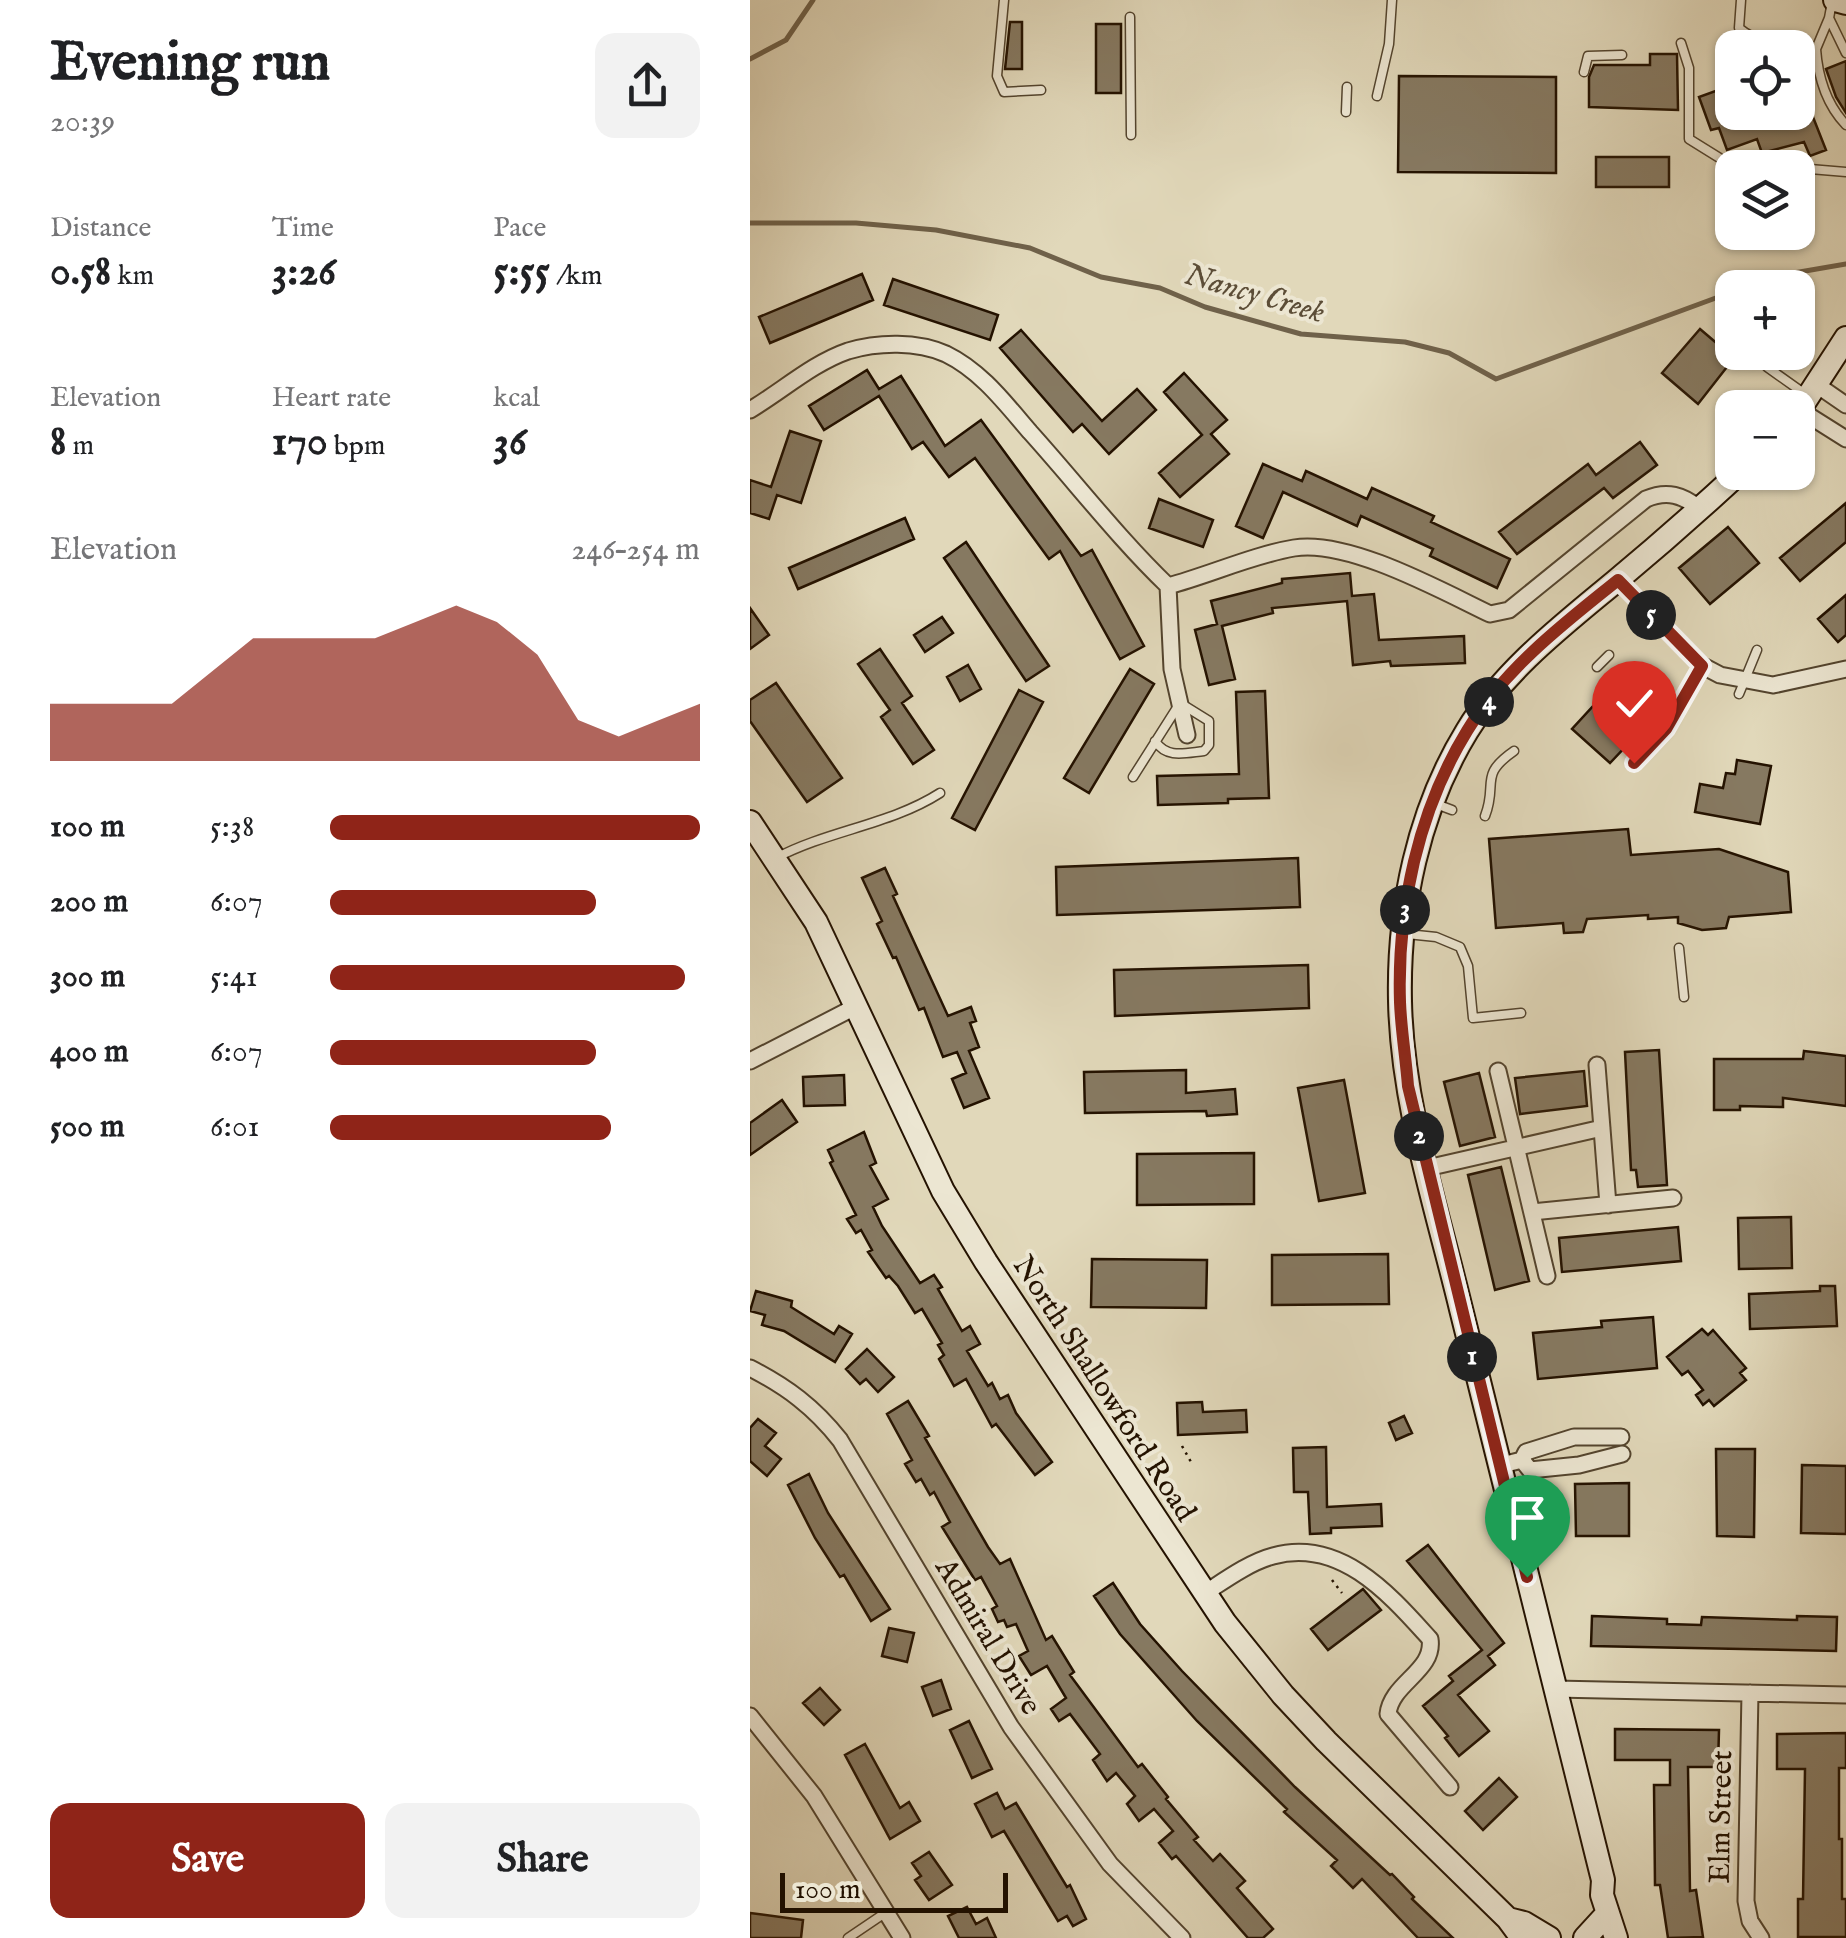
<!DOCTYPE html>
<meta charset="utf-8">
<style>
:root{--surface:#fff;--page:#f2f2f2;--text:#202124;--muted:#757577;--accent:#8f2418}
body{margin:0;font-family:"IM FELL English",serif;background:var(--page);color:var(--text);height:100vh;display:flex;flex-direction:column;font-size:38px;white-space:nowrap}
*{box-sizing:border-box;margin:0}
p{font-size:32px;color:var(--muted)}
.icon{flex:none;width:55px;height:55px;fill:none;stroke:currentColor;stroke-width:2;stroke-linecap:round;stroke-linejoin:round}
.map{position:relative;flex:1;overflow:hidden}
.sheet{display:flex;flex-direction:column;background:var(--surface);width:750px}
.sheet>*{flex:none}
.tools{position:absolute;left:965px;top:30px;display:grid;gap:20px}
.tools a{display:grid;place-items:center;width:100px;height:100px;border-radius:20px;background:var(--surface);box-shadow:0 2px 8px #0004;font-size:50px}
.scale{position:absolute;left:30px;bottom:25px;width:228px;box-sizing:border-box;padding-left:10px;border:5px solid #241200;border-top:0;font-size:28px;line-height:35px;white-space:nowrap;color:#241200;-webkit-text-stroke:8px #ece6d2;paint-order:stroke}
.pin{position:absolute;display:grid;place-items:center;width:85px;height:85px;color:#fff;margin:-102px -42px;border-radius:50% 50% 50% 0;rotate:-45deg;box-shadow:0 0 10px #0007}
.pin .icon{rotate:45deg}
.km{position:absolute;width:50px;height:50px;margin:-25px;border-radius:50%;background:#222;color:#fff;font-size:28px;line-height:50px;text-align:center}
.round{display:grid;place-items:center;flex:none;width:105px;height:105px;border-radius:20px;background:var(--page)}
.summary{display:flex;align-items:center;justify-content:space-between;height:170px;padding:0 50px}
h1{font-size:55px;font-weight:700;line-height:75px}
.figures{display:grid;grid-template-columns:repeat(3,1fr);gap:15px;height:170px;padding:10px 50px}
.figures div{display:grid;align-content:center}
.figures b{font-size:42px;font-weight:700}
.figures small{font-size:28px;font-weight:400}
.figures p{font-size:28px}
.chart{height:280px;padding:20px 50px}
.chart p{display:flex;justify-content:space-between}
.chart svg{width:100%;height:180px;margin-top:10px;fill:var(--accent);opacity:.7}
.button{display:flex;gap:20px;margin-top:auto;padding:20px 50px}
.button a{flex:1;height:115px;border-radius:20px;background:var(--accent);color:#fff;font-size:40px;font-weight:700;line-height:115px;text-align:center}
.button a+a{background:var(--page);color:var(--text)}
ul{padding:0 50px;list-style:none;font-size:32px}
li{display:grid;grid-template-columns:160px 120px 1fr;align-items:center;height:75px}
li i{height:25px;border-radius:12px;background:var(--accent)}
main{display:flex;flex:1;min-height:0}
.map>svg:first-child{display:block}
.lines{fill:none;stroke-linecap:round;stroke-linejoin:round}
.stream{stroke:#6f614a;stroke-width:5}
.building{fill:#867961;stroke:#241200;stroke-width:2.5}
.lane-casing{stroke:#53442e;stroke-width:11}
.street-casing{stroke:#53442e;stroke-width:19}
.secondary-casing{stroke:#241200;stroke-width:26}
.path{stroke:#241200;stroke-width:2.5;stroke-dasharray:2.5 5;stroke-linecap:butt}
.lane{stroke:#ece6d2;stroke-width:8}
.street{stroke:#ece6d2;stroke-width:15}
.secondary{stroke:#ece6d2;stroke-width:22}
.route-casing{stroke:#fff;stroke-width:20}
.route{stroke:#8f2418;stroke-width:12}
.labels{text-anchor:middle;stroke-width:8;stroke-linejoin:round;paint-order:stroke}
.street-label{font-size:30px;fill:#241200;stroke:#ece6d2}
.water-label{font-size:32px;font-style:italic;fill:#5c4d37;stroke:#ece6d2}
</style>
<main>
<section class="sheet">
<div class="summary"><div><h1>Evening run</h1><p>20:39</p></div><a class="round"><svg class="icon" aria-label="share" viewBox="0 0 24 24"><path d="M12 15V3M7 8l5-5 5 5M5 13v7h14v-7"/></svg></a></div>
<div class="figures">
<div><p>Distance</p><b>0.58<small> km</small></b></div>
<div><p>Time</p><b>3:26</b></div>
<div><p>Pace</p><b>5:55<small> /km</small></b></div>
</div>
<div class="figures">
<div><p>Elevation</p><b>8<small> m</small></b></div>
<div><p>Heart rate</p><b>170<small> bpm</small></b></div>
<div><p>kcal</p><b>36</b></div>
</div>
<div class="chart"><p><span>Elevation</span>246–254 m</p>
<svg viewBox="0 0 160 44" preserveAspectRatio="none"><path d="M0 44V30L10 30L20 30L30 30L40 22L50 14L60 14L70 14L80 14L90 10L100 6L110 10L120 18L130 34L140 38L150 34L160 30V44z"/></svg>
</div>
<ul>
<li><b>100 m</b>5:38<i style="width:100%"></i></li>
<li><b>200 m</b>6:07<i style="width:72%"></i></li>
<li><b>300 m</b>5:41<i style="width:96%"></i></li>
<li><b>400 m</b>6:07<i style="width:72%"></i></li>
<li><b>500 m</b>6:01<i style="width:76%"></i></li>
</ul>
<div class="button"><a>Save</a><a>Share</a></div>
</section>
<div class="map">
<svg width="1096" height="1938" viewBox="0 0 1096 1938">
<rect width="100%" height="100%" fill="#e1d8ba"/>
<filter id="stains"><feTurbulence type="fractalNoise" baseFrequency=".002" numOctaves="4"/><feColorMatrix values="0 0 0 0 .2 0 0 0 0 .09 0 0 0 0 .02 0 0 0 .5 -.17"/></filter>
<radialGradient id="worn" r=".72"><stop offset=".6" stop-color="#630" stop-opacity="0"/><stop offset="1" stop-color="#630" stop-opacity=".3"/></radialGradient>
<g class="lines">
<!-- stream -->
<path class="stream" d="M0,59L36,40L63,0
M0,223H106L186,230L280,248L351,277L410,288L455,307L551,334L655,342L699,353L746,379L982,292
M996,288L1032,275L1096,264"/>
</g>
<!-- building -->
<path class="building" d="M260,22H272V69H255Z
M346,24H371V93H346Z
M900,54H927L928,110L839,107V77L844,65H900Z
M1096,61V113L1086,97L1076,69Z
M649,76L806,77V173L648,172Z
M1048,79L1076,150L1060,156L1054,142L1012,153L1007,139L977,150L969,128L961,130L949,97L982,85V112H1048Z
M846,157H919V187H846Z
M112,274L123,300L20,343L9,317Z
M143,279L248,315L240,340L134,305Z
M950,329L984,358L948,404L912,373Z
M271,330L352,421L387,389L406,410L359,454L332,424L323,432L250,348Z
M117,370L129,389L151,376L195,446L231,420L331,556L342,550L394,646L370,659L310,551L299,559L225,458L199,477L173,442L162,449L129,396L74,430L59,406Z
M434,373L477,420L461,434L479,454L430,497L409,473L452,435L414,392Z
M40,431L71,441L51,503L27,495L19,519L0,513V480L21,487Z
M890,442L907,465L863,498L854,488L767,554L749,532L838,464L846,475Z
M513,464L552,481L556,471L617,499L622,488L684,516L681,522L760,559L747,588L680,556L683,549L611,516L607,526L533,492L513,538L486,526Z
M409,499L463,520L453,547L399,528Z
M1096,503V542L1050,581L1030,558Z
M155,518L164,539L48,589L39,568Z
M978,527L1009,563L960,604L929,568Z
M216,542L299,666L276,681L194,558Z
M600,573L602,596L624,594L629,640L714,636L715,663L641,666L640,661L603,665L597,601L522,608L523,613L472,626L485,679L459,685L445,630L467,624L461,601L532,583V579Z
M1096,595V635L1088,642L1068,619Z
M0,608L19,635L0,649Z
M192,617L203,633L175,652L164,635Z
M130,649L162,696L152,703L184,750L163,764L131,717L140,710L108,664Z
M218,665L231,689L210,701L197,677Z
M380,669L404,684L339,793L314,778Z
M26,683L92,778L57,802L0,721V700Z
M269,690L293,702L225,830L202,818Z
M515,691L519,798L478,799V803L408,805L407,776L489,774L486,692Z
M856,692L894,727L860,763L822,729Z
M987,760L1021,766L1010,824L945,812L950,784L973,788L976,773L985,774Z
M878,829L881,855L969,849L1038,872L1041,912L979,917L976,928L952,930L928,923V917L898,919V915L837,919L833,932L814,933L813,923L746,928L739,839Z
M548,858L550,907L307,915L306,867Z
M135,868L147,894L143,896L198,1016L221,1007L226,1021L220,1023L229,1047L219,1051L239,1098L214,1108L202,1079L216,1073L207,1052L193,1057L174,1008L169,1010L146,957L143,958L127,924L132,921L112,878Z
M558,965L559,1008L365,1016L364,970Z
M909,1050L917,1185L888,1187L886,1170H881L875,1052Z
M1054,1051L1096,1056V1106L1033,1098V1107L990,1106V1110H964V1059H1053Z
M436,1070V1093L485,1089L487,1114L457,1116L456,1111L335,1113L334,1072Z
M834,1071L837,1106L770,1114L765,1078Z
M729,1073L745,1137L710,1146L694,1082Z
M94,1075L95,1105L54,1106L53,1077Z
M594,1080L615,1193L569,1201L548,1088Z
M32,1100L47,1122L0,1155V1123Z
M114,1132L126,1163L120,1166L138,1199L123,1207L132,1226L170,1283L184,1275L192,1287L188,1289L212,1331L220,1326L230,1344L217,1351L238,1386L242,1383L250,1399L258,1395L266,1413L302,1462L285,1475L246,1424L242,1427L216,1379L204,1386L189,1359L194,1355L188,1345L192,1343L172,1309L165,1313L148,1286L139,1276L136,1278L118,1252L122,1250L111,1230L106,1233L97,1219L106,1215L80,1163L83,1161L78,1150Z
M504,1153V1204L387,1205V1154Z
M751,1167L779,1281L745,1290L718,1175Z
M1041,1217L1042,1268L989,1269L988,1218Z
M928,1227L931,1261L812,1272L809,1238Z
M638,1254L639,1304L522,1305V1255Z
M342,1259L457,1260L456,1308L341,1307Z
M1070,1286H1085L1087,1326L1000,1329L999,1294L1070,1291Z
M6,1291L42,1301L41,1307L84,1334L89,1326L102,1334L85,1362L34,1331L12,1325L15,1315L0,1311Z
M903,1317L907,1368L788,1379L783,1333L852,1327L851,1321Z
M952,1329L958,1335L963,1330L996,1368L990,1373L996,1380L964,1406L959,1400L953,1405L946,1395L953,1390L938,1371L932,1375L917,1357Z
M117,1349L144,1377L128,1392L116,1379L110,1384L96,1369Z
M158,1401L179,1436L175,1438L238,1547L250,1564L260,1559L296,1640L302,1636L324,1672L320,1675L388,1767L392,1764L418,1797L416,1799L448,1837L444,1840L463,1861L470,1854L495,1881L487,1888L523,1929L513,1938H498L426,1856L422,1859L409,1843L423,1831L404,1809L389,1821L377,1804L385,1796L366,1773L357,1781L343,1760L350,1754L320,1714L309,1721L301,1709L316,1698L297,1666L281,1675L269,1656L278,1651L266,1624L257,1627L254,1620L248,1622L242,1609L247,1606L231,1577L225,1580L192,1527L200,1522L184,1492L180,1495L171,1479L166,1482L155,1464L162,1460L137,1414Z
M452,1402L453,1412L496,1410L497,1432L428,1435L427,1403Z
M654,1416L662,1433L646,1440L639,1423Z
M8,1419L26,1433L15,1446L31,1459L17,1476L0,1461V1428Z
M576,1447L577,1507L631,1504L632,1526L581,1528V1533L560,1534L558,1492H544L543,1448Z
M966,1449H1005L1004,1537L967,1536Z
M1052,1465L1096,1466V1534L1051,1533Z
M59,1474L78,1513L140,1609L121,1621L94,1575L90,1577L65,1538L38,1485Z
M879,1483V1536H826L825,1484Z
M678,1545L754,1643L738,1656L745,1665L708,1695L739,1731L709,1756L695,1738L698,1736L673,1706L703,1681L699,1676L732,1650L657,1561Z
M363,1583L390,1624L432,1671L545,1787L640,1875L642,1874L664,1897L662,1899L703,1938H668L612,1879L603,1888L581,1866L587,1860L534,1812L537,1809L447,1721L370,1634L344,1596Z
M613,1589L631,1610L578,1650L561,1629Z
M842,1616L917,1619V1624L951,1625L952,1617L1047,1620V1616L1087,1617L1086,1651L841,1646Z
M139,1628L164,1633L157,1662L132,1656Z
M191,1680L201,1709L183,1716L172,1687Z
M70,1688L90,1710L74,1725L53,1703Z
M219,1721L242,1769L222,1778L200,1730Z
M865,1729L969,1730L968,1767H938L940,1891L946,1890L953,1937L918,1938L910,1885H905L904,1785H920V1760H865Z
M1096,1733V1768H1089V1839H1092V1899H1096V1937H1048V1899H1053L1055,1769H1027V1734Z
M115,1744L150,1808L159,1802L170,1821L140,1839L95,1755Z
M749,1778L767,1797L733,1830L715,1811Z
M247,1793L255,1809L266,1803L317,1887L320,1885L336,1919L323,1926L317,1916L308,1921L254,1831L242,1837L225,1804Z
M179,1852L202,1885L179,1900L165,1880L171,1876L162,1863Z
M217,1907L226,1924L237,1918L246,1938H209L198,1916Z
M0,1913L53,1920L51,1938H0Z"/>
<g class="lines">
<defs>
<path id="lane" d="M254,0L247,76L254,92L291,90
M991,0L989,28C1012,47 1038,45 1066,49L1079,18L1082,2
M380,17L381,135
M1079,18L1096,53
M931,43L939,68V139L976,162L1044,168
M1066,49C1068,77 1077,105 1096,125
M834,72L838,56L872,55
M627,96L639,44L642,0
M596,112L597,87
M1048,168L1096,172
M1017,367L1055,394
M847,667L859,655
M989,694L1007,650
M913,705L924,715
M885,763L916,729L951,665
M383,777L430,703L459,721V745L454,751C435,753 417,759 405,741
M686,804L702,810
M735,816C748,783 728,776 764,751
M26,858C79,830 140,825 190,793
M657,934L686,937L710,947L718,966L723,1018L771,1013
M929,948L934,997
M98,1938L135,1913"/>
<path id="street" d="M1067,385L1096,405
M0,410C32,391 63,363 98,351C128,342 167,341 196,354C231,371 255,403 280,432C326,483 369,539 418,586C459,575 503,555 544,548C598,539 690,590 740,614L759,610L896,499C917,490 933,495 950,509
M1050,410L1096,439
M868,580L951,665L970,675L1023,685L1096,669
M418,586L422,669L437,735
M0,1061L105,1007
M847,1065L858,1205
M748,1071L797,1276
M677,1168L852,1128
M782,1212L923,1198
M0,1368C37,1387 64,1407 90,1440L261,1727L360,1864L432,1938
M772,1460L780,1470L829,1465L872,1454
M748,1466L772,1460L776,1452L824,1437H871
M455,1593C475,1580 500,1562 523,1556C591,1537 641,1596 680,1639C685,1671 641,1683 638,1714L700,1787
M805,1689L1096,1695
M1000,1693L996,1901L1000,1921L1011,1938
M0,1716L64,1796L152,1938"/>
<path id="secondary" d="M1085,0L1096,3
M1048,412L1096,338
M0,822L66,922L193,1191L236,1262L475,1623L533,1695L576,1741L758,1919L772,1938
M758,1919L774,1923L799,1938
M835,1938L857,1914
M866,1938L852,1895L853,1880C806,1689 757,1499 711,1309C687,1209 652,1105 650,1001C648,908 668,811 717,731C753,671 813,625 866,581C908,546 949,510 990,472"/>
</defs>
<!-- lane casing -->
<use href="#lane" class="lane-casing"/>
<!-- street casing -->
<use href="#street" class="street-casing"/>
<!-- secondary casing -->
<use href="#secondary" class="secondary-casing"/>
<!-- path -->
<path class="path" d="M432,1446L441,1462
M582,1580L592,1593"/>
<!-- lane -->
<use href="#lane" class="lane"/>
<!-- street -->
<use href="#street" class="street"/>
<!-- secondary -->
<use href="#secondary" class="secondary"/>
</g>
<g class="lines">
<defs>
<path id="route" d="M777,1577L658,1086C656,1059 651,1030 650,1002C647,909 668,811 717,731C753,670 814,623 868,580L952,666L916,729L884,763"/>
</defs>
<!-- route casing -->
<use href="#route" class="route-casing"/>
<!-- route -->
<use href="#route" class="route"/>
</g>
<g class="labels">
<!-- street labels -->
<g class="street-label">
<text transform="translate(355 1388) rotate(57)" y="10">North Shallowford Road</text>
<text transform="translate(239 1636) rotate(59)" y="10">Admiral Drive</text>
<text transform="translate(970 1817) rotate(-89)" y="10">Elm Street</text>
</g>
<!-- water labels -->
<g class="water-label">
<text transform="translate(505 292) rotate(16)" y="11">Nancy Creek</text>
</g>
</g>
<rect width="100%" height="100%" filter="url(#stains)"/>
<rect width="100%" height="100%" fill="url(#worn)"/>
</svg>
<div class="tools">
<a><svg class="icon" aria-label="locate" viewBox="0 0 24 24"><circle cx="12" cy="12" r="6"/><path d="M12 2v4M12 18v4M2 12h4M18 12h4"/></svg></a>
<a><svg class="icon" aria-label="layers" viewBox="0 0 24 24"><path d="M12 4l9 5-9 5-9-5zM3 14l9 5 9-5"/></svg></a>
<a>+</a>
<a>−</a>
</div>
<div class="scale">100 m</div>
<div class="pin" style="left:777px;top:1577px;background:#1e9e55"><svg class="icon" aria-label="arrive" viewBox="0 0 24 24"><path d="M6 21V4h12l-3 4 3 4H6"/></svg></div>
<div class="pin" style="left:884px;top:763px;background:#d93025"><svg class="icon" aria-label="check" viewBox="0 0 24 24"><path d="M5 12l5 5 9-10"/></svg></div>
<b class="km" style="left:722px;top:1357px">1</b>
<b class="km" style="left:669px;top:1136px">2</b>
<b class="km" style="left:655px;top:910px">3</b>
<b class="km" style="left:739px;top:702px">4</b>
<b class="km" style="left:901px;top:615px">5</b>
</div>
</main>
